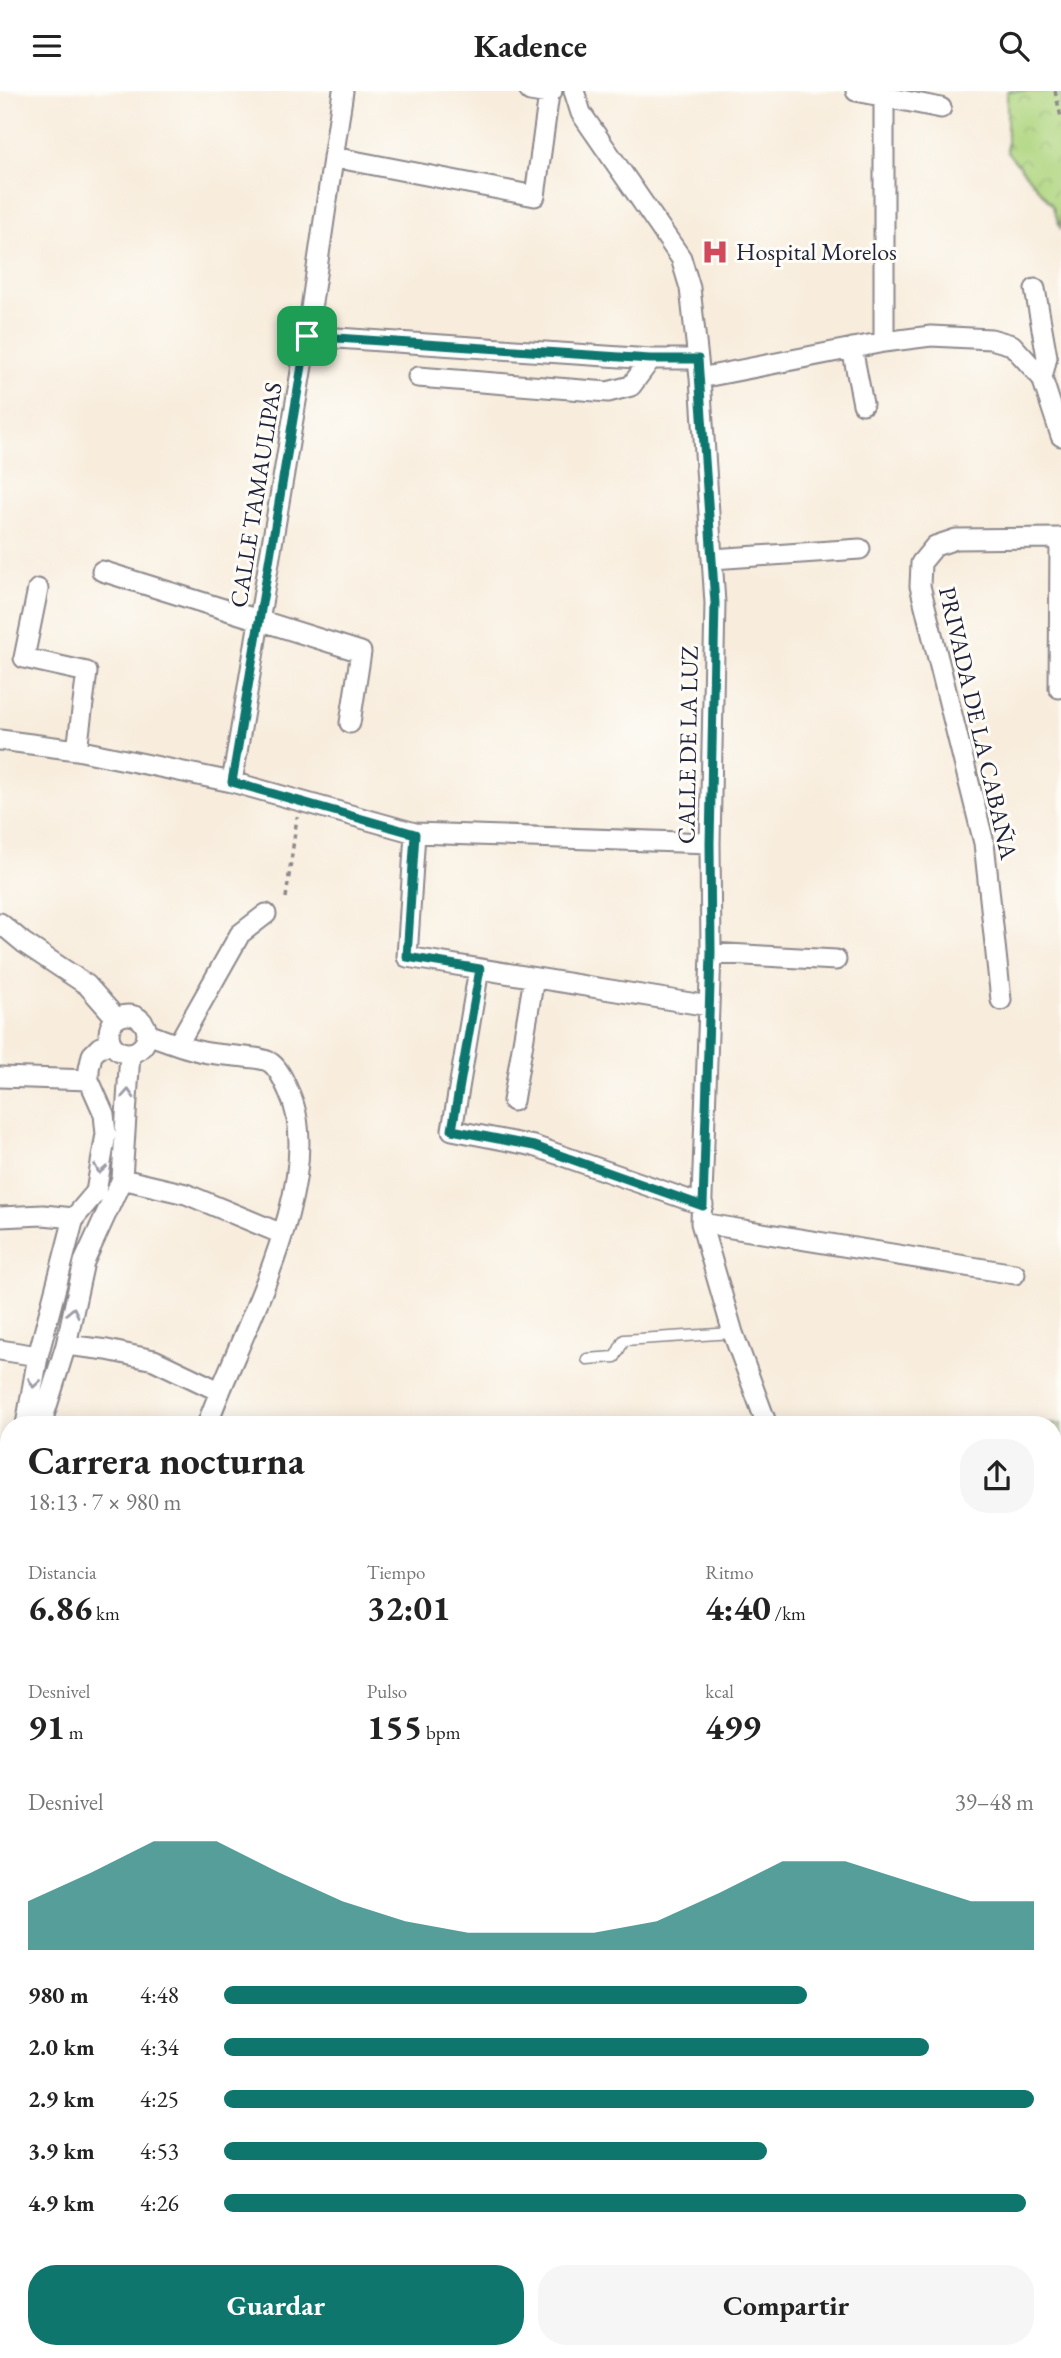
<!DOCTYPE html>
<html lang="es">
<meta charset="utf-8">
<style>
:root{--surface:#fff;--page:#f6f6f6;--text:#222;--muted:#767676;--accent:#0f766e}
body{margin:0;font-family:"EB Garamond",serif;background:var(--page);color:var(--text);height:100vh;display:flex;flex-direction:column;font-size:26px;white-space:nowrap}
*{box-sizing:border-box;margin:0}
p{font-size:23px;color:var(--muted)}
.icon{flex:none;width:38px;height:38px;fill:none;stroke:currentColor;stroke-width:2;stroke-linecap:round;stroke-linejoin:round}
.map{position:relative;flex:1;overflow:hidden}
.drawer{position:absolute;left:0px;top:1325px;width:1062px;height:943px;display:flex;flex-direction:column;background:var(--surface);border-radius:28px 28px 0 0;box-shadow:0 4px 18px #0003}
.drawer>*{flex:none}
.pin{position:absolute;display:grid;place-items:center;width:60px;height:60px;color:#fff;margin:-30px;border-radius:14px;box-shadow:0 4px 10px #0006}
.round{display:grid;place-items:center;flex:none;width:74px;height:74px;border-radius:28px;background:var(--page)}
.headline{display:flex;align-items:center;justify-content:space-between;height:119px;padding:0 28px}
h1{font-size:38px;font-weight:700;line-height:52px}
.stats{display:grid;grid-template-columns:repeat(3,1fr);gap:10px;height:119px;padding:7px 28px}
.stats div{display:grid;align-content:center}
.stats b{font-size:35px;font-weight:700}
.stats small{font-size:19px;font-weight:400}
.stats p{font-size:19px}
.chart{height:196px;padding:14px 28px}
.chart p{display:flex;justify-content:space-between}
.chart svg{width:100%;height:126px;margin-top:7px;fill:var(--accent);opacity:.7}
.action{display:flex;gap:14px;margin-top:auto;padding:14px 28px}
.action a{flex:1;height:80px;border-radius:28px;background:var(--accent);color:#fff;font-size:28px;font-weight:700;line-height:80px;text-align:center}
.action a+a{background:var(--page);color:var(--text)}
ul{padding:0 28px;list-style:none;font-size:23px}
li{display:grid;grid-template-columns:112px 84px 1fr;align-items:center;height:52px}
li i{height:18px;border-radius:9px;background:var(--accent)}
header{display:flex;justify-content:space-between;align-items:center;height:91px;padding:0 28px;background:var(--surface);font-size:32px;font-weight:700}
.map>svg:first-child{display:block}
.industrial{fill:#c9c3b8}
.park{fill:url(#park-crowns);stroke:#687c5d;stroke-width:2}
.water{fill:url(#water-rules);stroke:#30667d;stroke-width:2}
.lines{fill:none;stroke-linecap:round;stroke-linejoin:round}
.stream{stroke:#3fabbf;stroke-width:5}
.canal{stroke:#3fabbf;stroke-width:18}
.service-casing{stroke:#8d888c;stroke-width:13}
.minor-casing{stroke:#8d888c;stroke-width:23}
.path{stroke:#8d888c;stroke-width:3.5;stroke-dasharray:5 5;stroke-linecap:butt}
.service{stroke:#fff;stroke-width:10}
.minor{stroke:#fff;stroke-width:19}
.oneway{stroke:#9c9ca7}
.route-casing{stroke:#fff;stroke-width:14}
.route{stroke:#0f766e;stroke-width:9}
.labels{text-anchor:middle;stroke-width:6;stroke-linejoin:round;paint-order:stroke}
.poi-label{font-size:24px;fill:#22223b;stroke:#fdfcf7;text-anchor:start}
.street-label{font-size:24px;fill:#22223b;stroke:#fdfcf7}
</style>
<header><svg class="icon" aria-label="menu" viewBox="0 0 24 24"><path d="M4 6h16M4 12h16M4 18h16"/></svg>Kadence<svg class="icon" aria-label="search" viewBox="0 0 24 24"><circle cx="10" cy="10" r="6"/><path d="M15 15l6 6"/></svg></header>
<div class="map">
<svg width="1061" height="2267" viewBox="0 0 1061 2267">
<defs>
<pattern id="park-crowns" width="20" height="18" patternUnits="userSpaceOnUse" patternTransform="scale(1.75)"><rect width="20" height="18" fill="#afd57f"/><path d="M2 6a3 3 0 1 1 6 0M12 15a3 3 0 1 1 6 0" fill="none" stroke="#96b76f"/></pattern>
<pattern id="water-rules" width="6" height="5" patternUnits="userSpaceOnUse" patternTransform="scale(1.75)"><rect width="6" height="5" fill="#3fabbf"/><path d="M0 2.5h6" fill="none" stroke="#348b9c"/></pattern>
</defs>
<rect width="100%" height="100%" fill="#fdfcf7"/>
<filter id="ink" filterUnits="userSpaceOnUse"><feTurbulence type="fractalNoise" baseFrequency=".0143" numOctaves="2"/><feDisplacementMap in="SourceGraphic" scale="14" xChannelSelector="R" yChannelSelector="G"/><feConvolveMatrix kernelMatrix="1 2 1 2 8 2 1 2 1" color-interpolation-filters="sRGB"/></filter>
<filter id="wash" filterUnits="userSpaceOnUse"><feTurbulence type="fractalNoise" baseFrequency=".00686" numOctaves="4" result="noise"/><feDisplacementMap in="SourceGraphic" scale="28" xChannelSelector="R" yChannelSelector="G"/><feGaussianBlur stdDeviation="1.57" result="paint"/><feColorMatrix in="noise" values="0 0 0 0 0 0 0 0 0 0 0 0 0 0 0 0 0 1.4 0 .05"/><feComposite in="paint" operator="in"/></filter>
<g filter="url(#wash)">
<rect width="100%" height="100%" fill="#f8eddd"/>
<!-- industrial -->
<path class="industrial" d="M0,1681H9V2253L0,2254Z
M76,2259H236L237,2267H141Z"/>
<!-- park -->
<path class="park" d="M1007,0H1061V139L1052,114L1007,61Z
M1061,1333V2006L1054,1976V1334H1036Z
M1061,2039V2267H653L656,2259H1054V2104Z"/>
<!-- water -->
<path class="water" d="M1054,1572H1060L1057,1685H1054Z
M711,2259H802L796,2267H707Z"/>
<g class="lines">
<!-- stream -->
<path class="stream" d="M1054,1723L1061,1762
M1054,2153L1061,2142"/>
<!-- canal -->
<path class="canal" d="M1054,2207L1061,2202"/>
</g>
</g>
<g filter="url(#ink)">
<g class="lines">
<defs>
<path id="service" d="M587,1268L615,1266L624,1249L733,1242
M0,2112L9,2110"/>
<path id="minor" d="M530,0L549,3
M574,0L581,22L681,167L690,197L700,287L715,512L710,752L711,862L701,1132L733,1242L767,1334
M856,0L941,17
M333,66L535,105L549,3L552,0
M1035,198L1047,266L1042,287
M307,245L651,268H698
M884,251V6
M852,257L863,313
M418,286L608,301L631,295L651,268
M700,287L884,251L931,245L991,248L1012,254L1042,287L1061,345
M712,468L860,458
M102,480L361,561L350,632
M38,498L24,567L87,581L77,659
M1059,597L1060,447
M0,649L77,659L232,691L415,742L710,752
M232,691L307,245L343,0
M415,742L407,866L709,915
M0,832L24,852L87,894L117,928
M711,862L836,869
M479,878L452,1039L534,1055L703,1114
M1001,909L984,752L920,495L921,472L935,455L956,448L1061,447
M109 943a19 19 0 1 1 38 0a19 19 0 1 1-38 0Z
M147,943C165,949 184,957 203,961C216,964 231,964 245,966C253,967 264,967 271,972C279,978 284,990 288,999C331,1086 237,1248 207,1334
M178,953L240,843L266,823
M0,986L89,989
M513,1010L534,887
M122,1088L186,1103L282,1143
M0,1126L43,1124L74,1127
M701,1132L1015,1183
M66,1254L107,1259L154,1269L219,1300
M0,1259L38,1265
M26,1334L38,1265L74,1127L96,1101L106,1043L104,1023L89,989V978L92,964L100,956L111,953
M41,1334L66,1254L84,1171L122,1088L130,962
M0,1392L9,1386
M0,1658H9
M0,2260H31L95,2267
M376,2267V2259
M507,2267V2259"/>
</defs>
<!-- service casing -->
<use href="#service" class="service-casing"/>
<!-- minor casing -->
<use href="#minor" class="minor-casing"/>
<!-- path -->
<path class="path" d="M1055,0L1061,26
M286,807L297,726
M1054,1480L1061,1468
M1054,1817L1061,1854
M1054,2102L1061,2090
M1054,2200L1061,2195
M688,2267L690,2259
M805,2267L811,2259"/>
<!-- service -->
<use href="#service" class="service"/>
<!-- minor -->
<use href="#minor" class="minor"/>
</g>
<!-- one-way arrows -->
<defs><path id="oneway-chevron" d="M-2-3.5L2.5 0L-2 3.5" fill="none" stroke-width="1.6" stroke-linecap="round" stroke-linejoin="round" transform="scale(1.75)"/></defs>
<g class="oneway">
<use href="#oneway-chevron" transform="translate(128 1003) rotate(-87)"/>
<use href="#oneway-chevron" transform="translate(100 1078) rotate(100)"/>
<use href="#oneway-chevron" transform="translate(73 1221) rotate(-78)"/>
<use href="#oneway-chevron" transform="translate(34 1292) rotate(99)"/>
</g>
</g>
<g class="lines" filter="url(#ink)">
<defs>
<path id="route" d="M307,245L650,268H698L715,512L710,752L711,862L703,1115L534,1055L452,1039L480,878L407,866L415,743L232,691Z"/>
</defs>
<!-- route casing -->
<use href="#route" class="route-casing"/>
<!-- route -->
<use href="#route" class="route"/>
</g>
<!-- icons -->
<defs>
<symbol id="hospital-bare" viewBox="-9 -9 18 18"><path d="M-5-5h3v3.5h4V-5h3V5h-3V1.5h-4V5h-3Z" fill="#d1495b" stroke="#fdfcf7" stroke-width="2.5" paint-order="stroke"/></symbol>
</defs>
<g fill-rule="evenodd">
<use href="#hospital-bare" x="696" y="142" width="38" height="38"/>
</g>
<g class="labels">
<!-- poi labels -->
<g class="poi-label">
<text x="736" y="169">Hospital Morelos</text>
</g>
<!-- street labels -->
<g class="street-label">
<text transform="translate(256 404) rotate(-81)" y="8">CALLE TAMAULIPAS</text>
<text transform="translate(978 632) rotate(77)" y="8">PRIVADA DE LA CABAÑA</text>
<text transform="translate(688 654) rotate(-89)" y="8">CALLE DE LA LUZ</text>
</g>
</g>
</svg>
<div class="pin" style="left:307px;top:245px;background:#1e9e55"><svg class="icon" aria-label="arrive" viewBox="0 0 24 24"><path d="M6 21V4h12l-3 4 3 4H6"/></svg></div>
<section class="drawer">
<div class="headline"><div><h1>Carrera nocturna</h1><p>18:13 · 7 × 980 m</p></div><a class="round"><svg class="icon" aria-label="share" viewBox="0 0 24 24"><path d="M12 15V3M7 8l5-5 5 5M5 13v7h14v-7"/></svg></a></div>
<div class="stats">
<div><p>Distancia</p><b>6.86<small> km</small></b></div>
<div><p>Tiempo</p><b>32:01</b></div>
<div><p>Ritmo</p><b>4:40<small> /km</small></b></div>
</div>
<div class="stats">
<div><p>Desnivel</p><b>91<small> m</small></b></div>
<div><p>Pulso</p><b>155<small> bpm</small></b></div>
<div><p>kcal</p><b>499</b></div>
</div>
<div class="chart"><p><span>Desnivel</span>39–48 m</p>
<svg viewBox="0 0 160 44" preserveAspectRatio="none"><path d="M0 44V27L10 17L20 6L30 6L40 17L50 27L60 34L70 38L80 38L90 38L100 34L110 24L120 13L130 13L140 20L150 27L160 27V44z"/></svg>
</div>
<ul>
<li><b>980 m</b>4:48<i style="width:72%"></i></li>
<li><b>2.0 km</b>4:34<i style="width:87%"></i></li>
<li><b>2.9 km</b>4:25<i style="width:100%"></i></li>
<li><b>3.9 km</b>4:53<i style="width:67%"></i></li>
<li><b>4.9 km</b>4:26<i style="width:99%"></i></li>
</ul>
<div class="action"><a>Guardar</a><a>Compartir</a></div>
</section>
</div>
